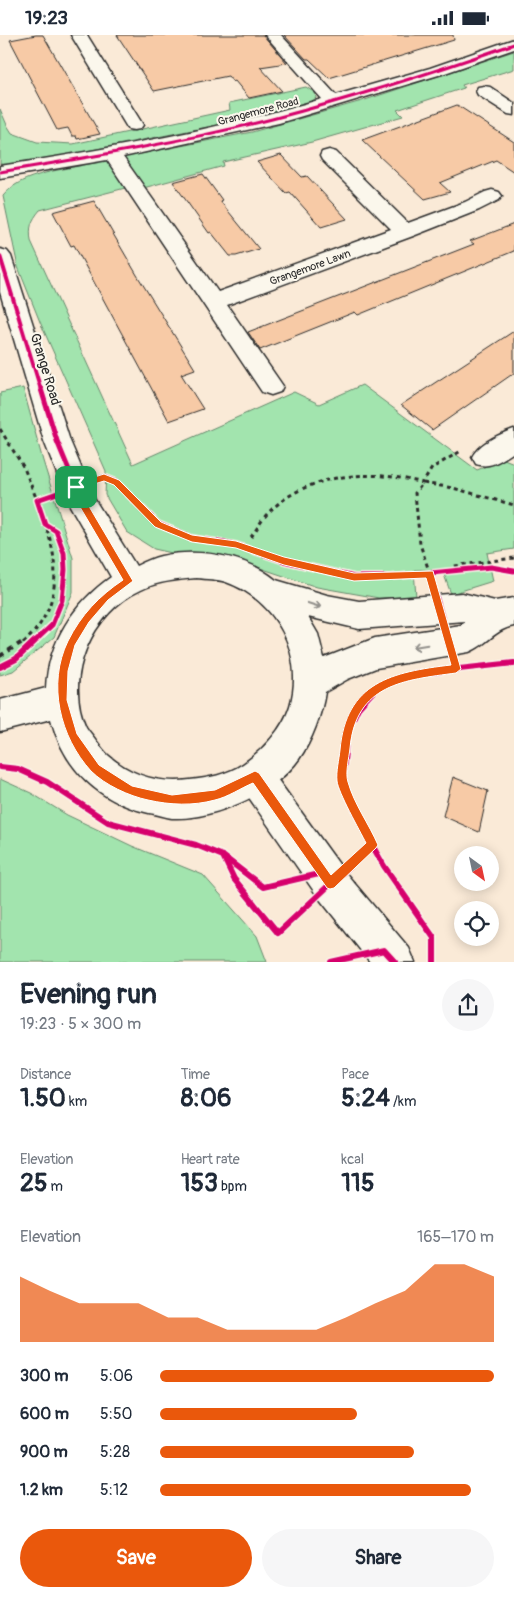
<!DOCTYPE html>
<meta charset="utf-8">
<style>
:root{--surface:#fff;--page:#f6f6f7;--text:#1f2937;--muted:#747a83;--accent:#ea580c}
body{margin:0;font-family:Pangolin,sans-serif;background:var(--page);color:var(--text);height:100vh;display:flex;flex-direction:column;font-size:19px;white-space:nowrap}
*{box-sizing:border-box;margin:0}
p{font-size:16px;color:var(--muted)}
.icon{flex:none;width:28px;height:28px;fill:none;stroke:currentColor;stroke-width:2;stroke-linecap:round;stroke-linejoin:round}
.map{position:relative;height:927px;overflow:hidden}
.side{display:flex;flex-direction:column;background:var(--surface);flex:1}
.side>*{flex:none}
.needle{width:32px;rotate:147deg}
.tools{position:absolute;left:454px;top:811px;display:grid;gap:10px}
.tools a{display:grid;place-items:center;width:45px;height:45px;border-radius:50%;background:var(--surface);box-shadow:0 2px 12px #0003;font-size:25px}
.pin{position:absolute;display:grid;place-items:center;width:42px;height:42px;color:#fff;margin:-21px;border-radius:10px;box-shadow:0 2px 8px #0006}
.round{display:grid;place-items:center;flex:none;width:52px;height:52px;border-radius:26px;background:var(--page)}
.summary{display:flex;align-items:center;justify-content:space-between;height:85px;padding:0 20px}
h1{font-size:28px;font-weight:700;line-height:38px}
.figures{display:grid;grid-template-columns:repeat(3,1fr);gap:8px;height:85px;padding:5px 20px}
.figures div{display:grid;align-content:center}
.figures b{font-size:25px;font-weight:700}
.figures small{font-size:14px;font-weight:400}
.figures p{font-size:14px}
.chart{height:140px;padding:10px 20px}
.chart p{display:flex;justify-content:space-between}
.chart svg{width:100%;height:90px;margin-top:5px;fill:var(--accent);opacity:.7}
.cta{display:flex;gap:10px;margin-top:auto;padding:10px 20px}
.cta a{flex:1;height:58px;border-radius:30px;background:var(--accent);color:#fff;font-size:20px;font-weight:700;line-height:58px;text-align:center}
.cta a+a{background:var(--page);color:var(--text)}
ul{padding:0 20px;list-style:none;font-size:16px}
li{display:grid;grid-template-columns:80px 60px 1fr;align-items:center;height:38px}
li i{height:12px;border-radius:6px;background:var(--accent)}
.status{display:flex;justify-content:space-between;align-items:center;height:35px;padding:0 25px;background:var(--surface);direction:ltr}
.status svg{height:14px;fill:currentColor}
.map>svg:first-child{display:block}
.green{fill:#a2e4ae;stroke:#66886c}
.building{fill:#f7caa6;stroke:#2b2b2b}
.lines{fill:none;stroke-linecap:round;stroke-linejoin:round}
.minor-casing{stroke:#2b2b2b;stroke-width:3}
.tertiary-casing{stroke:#2b2b2b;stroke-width:3}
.secondary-casing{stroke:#2b2b2b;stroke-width:3}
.path-far1{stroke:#2b2b2b;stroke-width:3;stroke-dasharray:4 4;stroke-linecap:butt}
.path{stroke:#2b2b2b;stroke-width:4;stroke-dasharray:5 5;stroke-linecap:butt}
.minor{fill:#fbf7ec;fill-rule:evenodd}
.tertiary{fill:#fbf7ec;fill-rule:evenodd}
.secondary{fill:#fbf7ec;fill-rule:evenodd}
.cycleway-far3-casing{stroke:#fbf7ec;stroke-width:5}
.cycleway-far2-casing{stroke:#fbf7ec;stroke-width:6}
.cycleway-far1-casing{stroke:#fbf7ec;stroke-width:8}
.cycleway-casing{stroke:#fbf7ec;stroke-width:9}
.cycleway-far3{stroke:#d6006c;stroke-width:3}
.cycleway-far2{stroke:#d6006c;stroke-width:4}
.cycleway-far1{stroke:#d6006c;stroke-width:5}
.cycleway{stroke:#d6006c;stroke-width:6}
.oneway{stroke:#93918c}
.route{fill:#ea580c;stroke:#fff;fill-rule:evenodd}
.labels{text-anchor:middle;stroke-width:4;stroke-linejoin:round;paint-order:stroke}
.far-street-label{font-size:11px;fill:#2b2b2b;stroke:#fbf7ec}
.street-label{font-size:14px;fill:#2b2b2b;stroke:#fbf7ec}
</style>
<div class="status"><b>19:23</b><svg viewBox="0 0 49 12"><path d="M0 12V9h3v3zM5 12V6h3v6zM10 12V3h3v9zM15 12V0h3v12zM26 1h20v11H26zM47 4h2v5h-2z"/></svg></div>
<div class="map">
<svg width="514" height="927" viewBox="0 0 514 927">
<rect width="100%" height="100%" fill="#faead7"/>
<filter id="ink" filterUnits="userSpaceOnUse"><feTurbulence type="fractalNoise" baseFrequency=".02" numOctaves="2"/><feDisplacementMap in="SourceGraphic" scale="10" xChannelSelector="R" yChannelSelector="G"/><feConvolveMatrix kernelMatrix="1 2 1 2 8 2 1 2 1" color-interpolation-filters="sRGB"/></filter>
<g filter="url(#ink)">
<!-- green -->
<path class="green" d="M514,16V34L462,50L464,53L397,75L403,81L312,107L223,127L224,131L136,155L133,151L40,175C31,186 29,192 31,206L133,429L294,357L319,369L362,350L477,435L504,424L514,428V514L487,518L493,546L451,559L442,534L414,535L416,562L379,563L317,552L221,520H181L154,514L127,497L105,460L106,436L40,287L18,232L3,161C16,145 34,141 53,136L252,97L362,66Z
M306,52L315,58L316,63L310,68L268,80L16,130L0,129V74L7,90L12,98L37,107L73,109L230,75L229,68Z
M23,353L43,426L73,523V557L54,602L13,636L0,640V358Z
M0,744L31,758L67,780L132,811L203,840L257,901L267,927H0Z"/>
<!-- building -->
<path class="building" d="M36,0H43L100,99L77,104L76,101H72L68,93L57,95L10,5Z
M117,0H263L287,28L260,32L282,56L249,63L235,46L233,47L228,41L154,56Z
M284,0H453L454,5L329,43L309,24H306Z
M457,70L514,107V137L496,125L440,148L450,157L425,164L362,105Z
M281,120L302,142L307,141L347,184L321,192L290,157L286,158L257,127Z
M203,139L222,165L220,166L259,214L236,221H230L211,197L209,198L173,147Z
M94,166L137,240L195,334L181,339L203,374L169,386L74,210L71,211L53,177Z
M514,189V216L358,280L355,277L260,315L248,297L474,209L470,206Z
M514,296V338L432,395L401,370Z
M453,742L488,756L479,797L443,781Z"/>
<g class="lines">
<defs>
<path id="minor" d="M71,0H87L143,90L140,94L134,95L128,94Z
M265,0H281L336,60L430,33L514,4V14L442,39L279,88L123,122L218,257L391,194L322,125L320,121L322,117L329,115L336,117L408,188L465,167L485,157L492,155L499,157L502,161L499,165L479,175L413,201L227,270L283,351L280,357L271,360L262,357L107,125L0,143V131C109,114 216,95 322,64Z
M484,51L490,52L514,68V80L508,79L478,60L476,56L478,52Z
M514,394V417C501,425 491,434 476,429L472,422C479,408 500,399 514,394Z"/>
<path id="tertiary" d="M255,725L267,730L344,836L409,913L415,927H370L318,862L243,754L238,742L243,730Z"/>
<path id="secondary" d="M0,214L7,216L11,221L70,406L95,465L136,531C144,527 153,523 161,521C198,513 246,520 276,545L327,560L359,566L462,558L495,566L514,563V591C495,594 487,610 469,617L376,633L348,644L325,657C322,678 312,706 299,724C275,758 213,785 172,783C165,782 157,779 149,778C99,767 64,734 51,684L0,697V665L46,653C48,607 74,568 111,542L69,469L44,406L0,257ZM196,543C206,544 217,544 226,547C277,565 305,620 290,671C283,694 262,716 243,729C227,740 208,743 190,745C160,749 132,741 109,721C105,718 101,712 97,707C94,702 89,697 86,692C63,642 92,577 141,555C159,546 177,545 196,543ZM308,582L359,594L465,586L461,590L375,603L324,623L318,599Z"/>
</defs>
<!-- minor casing -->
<use href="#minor" class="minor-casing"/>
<!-- tertiary casing -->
<use href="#tertiary" class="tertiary-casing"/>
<!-- secondary casing -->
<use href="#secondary" class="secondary-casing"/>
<!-- path-far1 -->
<path class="path-far1" d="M0,394L24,433L37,465
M251,502C257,494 262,484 269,477C309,437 372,434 423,448L432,433L461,416
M450,537L454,531L514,523
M430,539L420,509L415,458L423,448L453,453L514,470
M23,608C60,576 61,532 45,489"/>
<!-- path -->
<path class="path" d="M0,621L24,606"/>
<!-- minor -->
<use href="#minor" class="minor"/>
<!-- tertiary -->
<use href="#tertiary" class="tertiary"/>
<!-- secondary -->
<use href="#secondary" class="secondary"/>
<defs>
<path id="cycleway-far3" d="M0,137C91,122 182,107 272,84C353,63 434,37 514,9"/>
<path id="cycleway-far2" d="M0,221L41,355"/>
<path id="cycleway-far1" d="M41,354L57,406L76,452
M430,539L449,608
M33,608L52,590L62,565L65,535L64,518L56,496L45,489L37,465L104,442L116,447L158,489L192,503L236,510L284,526L354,542H391L491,532L514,536"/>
<path id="cycleway" d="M448,606L456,634
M0,632L16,624L35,606
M0,732L18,734L47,747L108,787L196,810L223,821L263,852L323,838
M372,810L384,831L434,903V927
M223,821L234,844L278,898L372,810L342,746L347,696L358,673L378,651L413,639L514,628
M331,927L384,915L395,927"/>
</defs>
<!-- cycleway-far3 casing -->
<use href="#cycleway-far3" class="cycleway-far3-casing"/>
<!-- cycleway-far2 casing -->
<use href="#cycleway-far2" class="cycleway-far2-casing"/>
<!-- cycleway-far1 casing -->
<use href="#cycleway-far1" class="cycleway-far1-casing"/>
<!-- cycleway casing -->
<use href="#cycleway" class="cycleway-casing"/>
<!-- cycleway-far3 -->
<use href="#cycleway-far3" class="cycleway-far3"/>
<!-- cycleway-far2 -->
<use href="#cycleway-far2" class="cycleway-far2"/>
<!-- cycleway-far1 -->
<use href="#cycleway-far1" class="cycleway-far1"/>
<!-- cycleway -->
<use href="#cycleway" class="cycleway"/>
</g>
<!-- one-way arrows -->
<defs><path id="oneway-shaft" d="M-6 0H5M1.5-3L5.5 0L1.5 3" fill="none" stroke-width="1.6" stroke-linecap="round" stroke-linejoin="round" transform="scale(1.25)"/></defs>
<g class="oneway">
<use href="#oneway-shaft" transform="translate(314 570) rotate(18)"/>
<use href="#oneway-shaft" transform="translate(420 611) rotate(171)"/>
</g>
</g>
<!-- route -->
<path class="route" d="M104,439L119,445L161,487L192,500L236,506L284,522L354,538L433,536L461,634L456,638C404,645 356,649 350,713C349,723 345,738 348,747C354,769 369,789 378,810L376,813L334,853L330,854L327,853L253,748C241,753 228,762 215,765C193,771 170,770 148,765C129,761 105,750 91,736C60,702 47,649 68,606C81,580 99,561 123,545L80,472L72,452L73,449ZM104,446L114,450L155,492L192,507L236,513L284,530L354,546L426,543L451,630C392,637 346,647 340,715C339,725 336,736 337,746C338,757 360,796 366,808L331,840L259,738L255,736L215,755L172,760L132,751L99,730L77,699L67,665L68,636L75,610L89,587L108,565L133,546L87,468L81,453Z"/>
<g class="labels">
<!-- far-street labels -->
<g class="far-street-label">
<text transform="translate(258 76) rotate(-15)" y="4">Grangemore Road</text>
<text transform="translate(310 232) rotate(-20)" y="4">Grangemore Lawn</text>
</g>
<!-- street labels -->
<g class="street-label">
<text transform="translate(46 334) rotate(73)" y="5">Grange Road</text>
</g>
</g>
</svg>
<div class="tools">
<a><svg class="needle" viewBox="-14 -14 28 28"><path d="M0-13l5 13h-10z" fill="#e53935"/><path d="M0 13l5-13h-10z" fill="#747a83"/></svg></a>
<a><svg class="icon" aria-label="locate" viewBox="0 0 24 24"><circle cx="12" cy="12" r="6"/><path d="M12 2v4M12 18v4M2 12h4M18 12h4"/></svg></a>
</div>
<div class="pin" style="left:76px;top:452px;background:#1e9e55"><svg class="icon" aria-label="arrive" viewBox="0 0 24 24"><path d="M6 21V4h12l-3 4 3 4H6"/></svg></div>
</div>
<section class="side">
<div class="summary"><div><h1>Evening run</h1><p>19:23 · 5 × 300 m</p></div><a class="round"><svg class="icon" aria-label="share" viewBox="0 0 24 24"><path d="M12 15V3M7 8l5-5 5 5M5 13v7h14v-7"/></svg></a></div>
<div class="figures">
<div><p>Distance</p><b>1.50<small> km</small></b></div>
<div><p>Time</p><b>8:06</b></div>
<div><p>Pace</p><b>5:24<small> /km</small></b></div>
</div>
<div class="figures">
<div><p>Elevation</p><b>25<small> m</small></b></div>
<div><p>Heart rate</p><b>153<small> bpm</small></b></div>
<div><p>kcal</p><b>115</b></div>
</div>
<div class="chart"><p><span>Elevation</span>165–170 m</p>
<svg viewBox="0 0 160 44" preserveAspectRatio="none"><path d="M0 44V12L10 19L20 25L30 25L40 25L50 32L60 32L70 38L80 38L90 38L100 38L110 32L120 25L130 19L140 6L150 6L160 12V44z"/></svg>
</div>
<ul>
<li><b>300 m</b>5:06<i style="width:100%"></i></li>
<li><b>600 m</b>5:50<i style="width:59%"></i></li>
<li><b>900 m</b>5:28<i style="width:76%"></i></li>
<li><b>1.2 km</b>5:12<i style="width:93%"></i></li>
</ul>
<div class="cta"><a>Save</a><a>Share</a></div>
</section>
